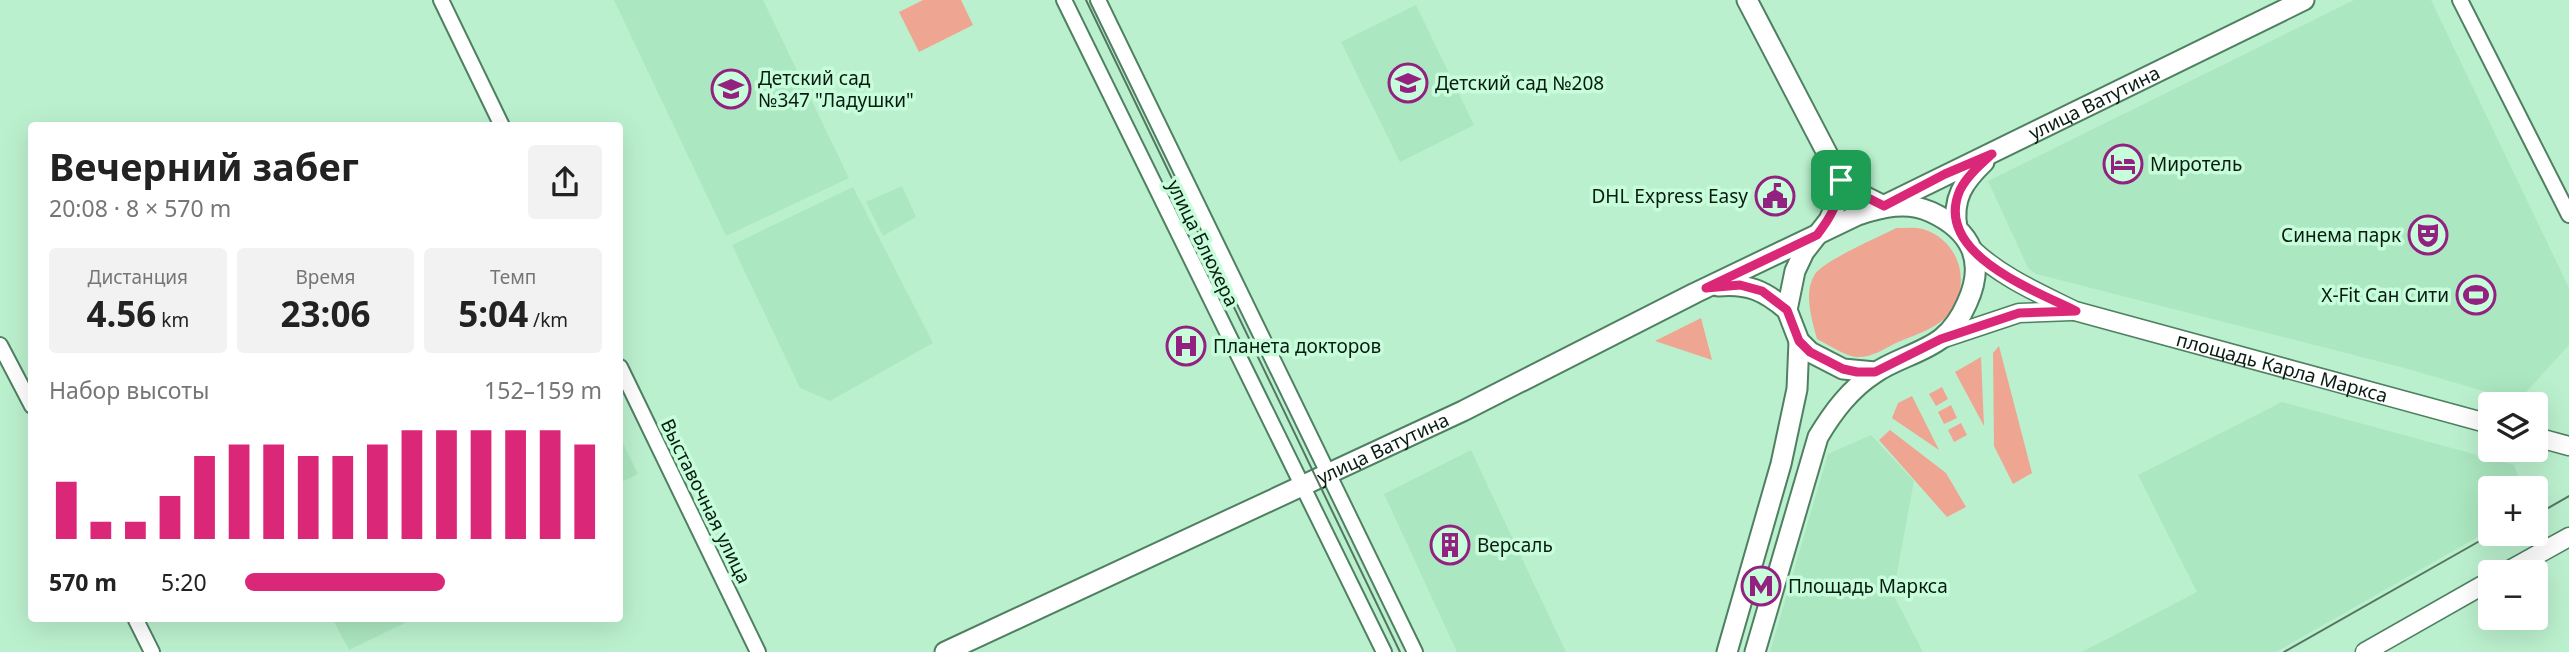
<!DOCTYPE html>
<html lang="ru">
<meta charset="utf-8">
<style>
:root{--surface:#fff;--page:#f2f2f2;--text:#222;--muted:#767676;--accent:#db2777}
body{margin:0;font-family:"Noto Sans",sans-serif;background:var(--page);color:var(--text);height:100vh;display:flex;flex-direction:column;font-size:26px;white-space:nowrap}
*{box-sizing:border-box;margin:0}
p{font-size:23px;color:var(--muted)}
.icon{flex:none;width:38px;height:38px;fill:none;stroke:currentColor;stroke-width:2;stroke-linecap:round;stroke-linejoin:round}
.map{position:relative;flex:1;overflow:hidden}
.drawer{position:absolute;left:28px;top:122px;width:595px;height:500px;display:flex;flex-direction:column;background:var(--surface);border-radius:7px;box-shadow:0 7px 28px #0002}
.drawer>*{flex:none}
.buttons{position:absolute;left:2478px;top:392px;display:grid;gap:14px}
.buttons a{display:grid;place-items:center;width:70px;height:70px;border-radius:7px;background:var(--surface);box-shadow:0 7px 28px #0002;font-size:35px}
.pin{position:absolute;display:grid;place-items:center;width:60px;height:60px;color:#fff;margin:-30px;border-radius:14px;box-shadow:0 4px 10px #0006}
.round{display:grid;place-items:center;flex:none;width:74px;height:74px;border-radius:7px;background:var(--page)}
.head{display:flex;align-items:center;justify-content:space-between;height:119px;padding:0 21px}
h1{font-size:38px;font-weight:700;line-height:52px}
.metrics{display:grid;grid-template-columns:repeat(3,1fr);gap:10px;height:119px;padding:7px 21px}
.metrics div{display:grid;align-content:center;border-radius:7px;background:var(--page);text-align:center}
.metrics b{font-size:35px;font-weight:700}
.metrics small{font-size:19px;font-weight:400}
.metrics p{font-size:19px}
.chart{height:196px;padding:14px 21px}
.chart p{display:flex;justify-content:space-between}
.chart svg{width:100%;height:126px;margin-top:7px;stroke:var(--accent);stroke-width:6}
ul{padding:0 21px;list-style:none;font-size:23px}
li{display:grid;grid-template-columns:112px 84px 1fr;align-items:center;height:52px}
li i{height:18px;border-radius:9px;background:var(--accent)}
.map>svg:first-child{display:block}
.built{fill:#abe7c0}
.green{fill:#eea692}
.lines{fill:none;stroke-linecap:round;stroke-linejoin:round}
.tertiary-casing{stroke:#4f8061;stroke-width:18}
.secondary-casing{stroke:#4f8061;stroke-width:21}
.primary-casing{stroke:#4f8061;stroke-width:23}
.tertiary{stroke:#fff;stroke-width:14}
.secondary{stroke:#fff;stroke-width:18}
.primary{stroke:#fff;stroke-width:19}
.tram{stroke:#547561;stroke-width:2}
.route-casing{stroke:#fff;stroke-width:14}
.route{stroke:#db2777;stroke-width:9}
.labels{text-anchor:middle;stroke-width:7;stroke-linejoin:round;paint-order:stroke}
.poi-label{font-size:19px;fill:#081c11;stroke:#c8fddb;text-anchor:start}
.street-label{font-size:19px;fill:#081c11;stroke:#c8fddb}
</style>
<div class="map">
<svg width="2569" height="652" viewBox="0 0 2569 652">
<rect width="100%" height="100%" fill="#bbf0ce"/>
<!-- built -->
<path class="built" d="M614,0H763L849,178L726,236Z
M2354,0H2431L2569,288V345L2518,401L2401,367L2036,274L2028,268L1988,181Z
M1416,5L1474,125L1400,162L1341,42Z
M902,186L916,217L883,236L866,202Z
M853,187L933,343L830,401L800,388L732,245Z
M2282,402L2514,465L2523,488H2490V530L2276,652H2082L2197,592L2138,475Z
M1871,435L1914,481L1893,594L1923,652H1770L1828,454Z
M620,437L638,474L620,483Z
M1471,450L1566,652H1457L1384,494Z
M333,620H411L349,650Z"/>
<!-- green -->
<path class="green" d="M923,0H961L973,25L919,52L899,12Z
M1896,228C1905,228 1915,227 1923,229C1958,240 1972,280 1951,311C1940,328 1914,335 1896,343C1884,349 1871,358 1856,357C1843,355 1829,345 1817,339C1812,320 1803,293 1815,274C1825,260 1879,237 1896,228Z
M1701,318L1712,360L1655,341Z
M1999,346L2032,473L2013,484L1994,446L1993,353Z
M1981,357L1984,426L1955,372Z
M1942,387L1948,399L1936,406L1929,394Z
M1912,396L1939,450L1892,418L1898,403Z
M1951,405L1957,418L1944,424L1938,412Z
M1961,423L1967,435L1954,442L1948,430Z
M1890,430L1946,473L1966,507L1947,517L1879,440Z"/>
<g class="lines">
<defs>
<path id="tertiary" d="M441,0L502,126
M1064,0L1384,652
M1098,0L1415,652
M2460,0L2569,215
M0,345L32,406
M620,367L758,652
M136,620L152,652"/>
<g id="secondary">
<path id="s1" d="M1973,250C2003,278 2039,293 2075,311L2490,424"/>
<path d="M1941,339L2019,313L2072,311"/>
<path d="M2536,437L2569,446"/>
<path d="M2506,572L2569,537"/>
<path d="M2365,652L2490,581"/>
</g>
<g id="primary">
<path d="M1747,0L1841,180L1866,197L1884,206"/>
<path d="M1841,180L1839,198L1829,220L1804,252L1795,271L1787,310L1799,341L1810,352L1843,369L1875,372"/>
<path id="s2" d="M1885,205L2304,0"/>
<path d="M1957,228C1952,199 1963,182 1984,162"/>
<path d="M1718,286C1748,283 1765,291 1787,310"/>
<path id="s3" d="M945,652L1463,411L1695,293L1858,215C1882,207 1907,201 1931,212C1972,231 1986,262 1967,303C1961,317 1953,329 1942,338C1923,353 1895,359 1875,373C1850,389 1833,412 1818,437L1755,652"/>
<path d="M1727,652L1781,464L1797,389L1799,341"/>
</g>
</defs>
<!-- tertiary casing -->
<use href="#tertiary" class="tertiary-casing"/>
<!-- secondary casing -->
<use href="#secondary" class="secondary-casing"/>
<!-- primary casing -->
<use href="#primary" class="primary-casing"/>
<!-- tertiary -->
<use href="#tertiary" class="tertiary"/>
<!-- secondary -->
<use href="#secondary" class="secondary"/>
<!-- primary -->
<use href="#primary" class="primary"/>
<!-- tram -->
<path class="tram" d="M1086,0L1400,652
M2536,515L2569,496
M2284,652L2492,534"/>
</g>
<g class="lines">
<defs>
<path id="route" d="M1992,154C1980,165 1967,176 1960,190C1932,253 2034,290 2076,311L2019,313L1941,339L1875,372H1857L1843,369L1810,352L1799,341L1787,310L1762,291L1740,285L1706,288L1817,235C1831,217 1839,202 1841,180L1866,197L1884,206L1945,174Z"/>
</defs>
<!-- route casing -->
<use href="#route" class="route-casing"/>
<!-- route -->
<use href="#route" class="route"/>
</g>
<!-- icons -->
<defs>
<symbol id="school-ring" viewBox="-11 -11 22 22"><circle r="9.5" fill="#c8fddb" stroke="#932180" stroke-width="1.5"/><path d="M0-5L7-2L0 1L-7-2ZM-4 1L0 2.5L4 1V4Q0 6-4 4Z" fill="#932180"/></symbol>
<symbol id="hotel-ring" viewBox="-11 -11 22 22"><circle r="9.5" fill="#c8fddb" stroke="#932180" stroke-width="1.5"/><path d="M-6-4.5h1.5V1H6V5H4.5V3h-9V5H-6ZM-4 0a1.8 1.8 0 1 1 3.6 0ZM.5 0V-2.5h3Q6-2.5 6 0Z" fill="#932180"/></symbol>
<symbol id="civic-ring" viewBox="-11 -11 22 22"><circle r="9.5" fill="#c8fddb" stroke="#932180" stroke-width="1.5"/><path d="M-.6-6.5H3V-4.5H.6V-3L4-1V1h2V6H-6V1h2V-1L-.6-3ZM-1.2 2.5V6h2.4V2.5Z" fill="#932180"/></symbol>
<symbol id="theatre-ring" viewBox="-11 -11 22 22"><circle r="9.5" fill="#c8fddb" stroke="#932180" stroke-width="1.5"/><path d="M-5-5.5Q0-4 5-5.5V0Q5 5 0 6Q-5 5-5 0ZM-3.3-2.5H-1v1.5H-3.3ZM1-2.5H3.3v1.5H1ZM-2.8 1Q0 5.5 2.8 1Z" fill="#932180"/></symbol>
<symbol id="stadium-ring" viewBox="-11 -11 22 22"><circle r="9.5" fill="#c8fddb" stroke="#932180" stroke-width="1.5"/><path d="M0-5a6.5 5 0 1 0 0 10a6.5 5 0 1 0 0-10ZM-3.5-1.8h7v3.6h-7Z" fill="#932180"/></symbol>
<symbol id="hospital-ring" viewBox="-11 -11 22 22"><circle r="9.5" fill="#c8fddb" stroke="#932180" stroke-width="1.5"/><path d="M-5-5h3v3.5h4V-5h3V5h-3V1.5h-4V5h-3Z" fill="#932180"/></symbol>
<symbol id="building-ring" viewBox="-11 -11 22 22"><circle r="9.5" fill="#c8fddb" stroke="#932180" stroke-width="1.5"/><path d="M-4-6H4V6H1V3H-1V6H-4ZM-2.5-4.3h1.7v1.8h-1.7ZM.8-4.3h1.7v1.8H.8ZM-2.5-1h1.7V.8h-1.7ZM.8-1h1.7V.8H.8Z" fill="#932180"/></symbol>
<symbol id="metro-ring" viewBox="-11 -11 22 22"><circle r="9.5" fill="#c8fddb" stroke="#932180" stroke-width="1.5"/><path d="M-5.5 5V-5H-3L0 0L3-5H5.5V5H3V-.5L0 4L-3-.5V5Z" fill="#932180"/></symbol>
</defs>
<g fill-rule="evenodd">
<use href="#school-ring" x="1386" y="61" width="44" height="44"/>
<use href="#school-ring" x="709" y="67" width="44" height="44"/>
<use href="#hotel-ring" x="2101" y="142" width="44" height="44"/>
<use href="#civic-ring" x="1753" y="174" width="44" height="44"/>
<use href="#theatre-ring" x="2406" y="213" width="44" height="44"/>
<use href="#stadium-ring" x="2454" y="273" width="44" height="44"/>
<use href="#hospital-ring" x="1164" y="324" width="44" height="44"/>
<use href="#building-ring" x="1428" y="523" width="44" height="44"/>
<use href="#metro-ring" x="1739" y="564" width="44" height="44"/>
</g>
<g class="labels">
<!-- poi labels -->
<g class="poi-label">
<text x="758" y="85">Детский сад<tspan x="758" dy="22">№347 "Ладушки"</tspan></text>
<text x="1435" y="90">Детский сад №208</text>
<text x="2150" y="171">Миротель</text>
<text x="1748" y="203" text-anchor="end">DHL Express Easy</text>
<text x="2401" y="242" text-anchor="end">Синема парк</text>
<text x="2449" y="302" text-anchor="end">X-Fit Сан Сити</text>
<text x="1213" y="353">Планета докторов</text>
<text x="1477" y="552">Версаль</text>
<text x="1788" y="593">Площадь Маркса</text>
</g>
<!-- street labels -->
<g class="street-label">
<text dy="7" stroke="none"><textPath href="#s2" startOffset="233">улица Ватутина</textPath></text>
<text transform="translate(1203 243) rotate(64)" y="7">улица Блюхера</text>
<text dy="7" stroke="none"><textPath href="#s1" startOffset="334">площадь Карла Маркса</textPath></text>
<text dy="7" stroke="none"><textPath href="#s3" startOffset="483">улица Ватутина</textPath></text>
<text transform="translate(706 501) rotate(64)" y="7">Выставочная улица</text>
</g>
</g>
</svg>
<div class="buttons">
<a><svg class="icon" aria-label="layers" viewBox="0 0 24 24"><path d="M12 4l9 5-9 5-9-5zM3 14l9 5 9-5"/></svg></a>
<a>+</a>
<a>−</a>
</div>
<div class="pin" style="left:1841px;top:180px;background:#1e9e55"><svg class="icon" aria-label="arrive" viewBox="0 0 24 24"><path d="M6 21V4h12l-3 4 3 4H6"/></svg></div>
<section class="drawer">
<div class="head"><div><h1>Вечерний забег</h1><p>20:08 · 8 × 570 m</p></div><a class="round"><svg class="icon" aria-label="share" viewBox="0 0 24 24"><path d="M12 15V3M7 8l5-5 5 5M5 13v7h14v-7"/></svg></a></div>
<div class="metrics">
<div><p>Дистанция</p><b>4.56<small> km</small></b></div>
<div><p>Время</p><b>23:06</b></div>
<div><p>Темп</p><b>5:04<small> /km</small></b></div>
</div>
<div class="chart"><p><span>Набор высоты</span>152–159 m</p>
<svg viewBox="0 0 160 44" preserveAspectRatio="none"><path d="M5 44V24M15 44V38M25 44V38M35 44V29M45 44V15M55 44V11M65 44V11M75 44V15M85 44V15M95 44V11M105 44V6M115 44V6M125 44V6M135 44V6M145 44V6M155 44V11"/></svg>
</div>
<ul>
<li><b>570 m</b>5:20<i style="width:56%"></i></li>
</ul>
</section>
</div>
